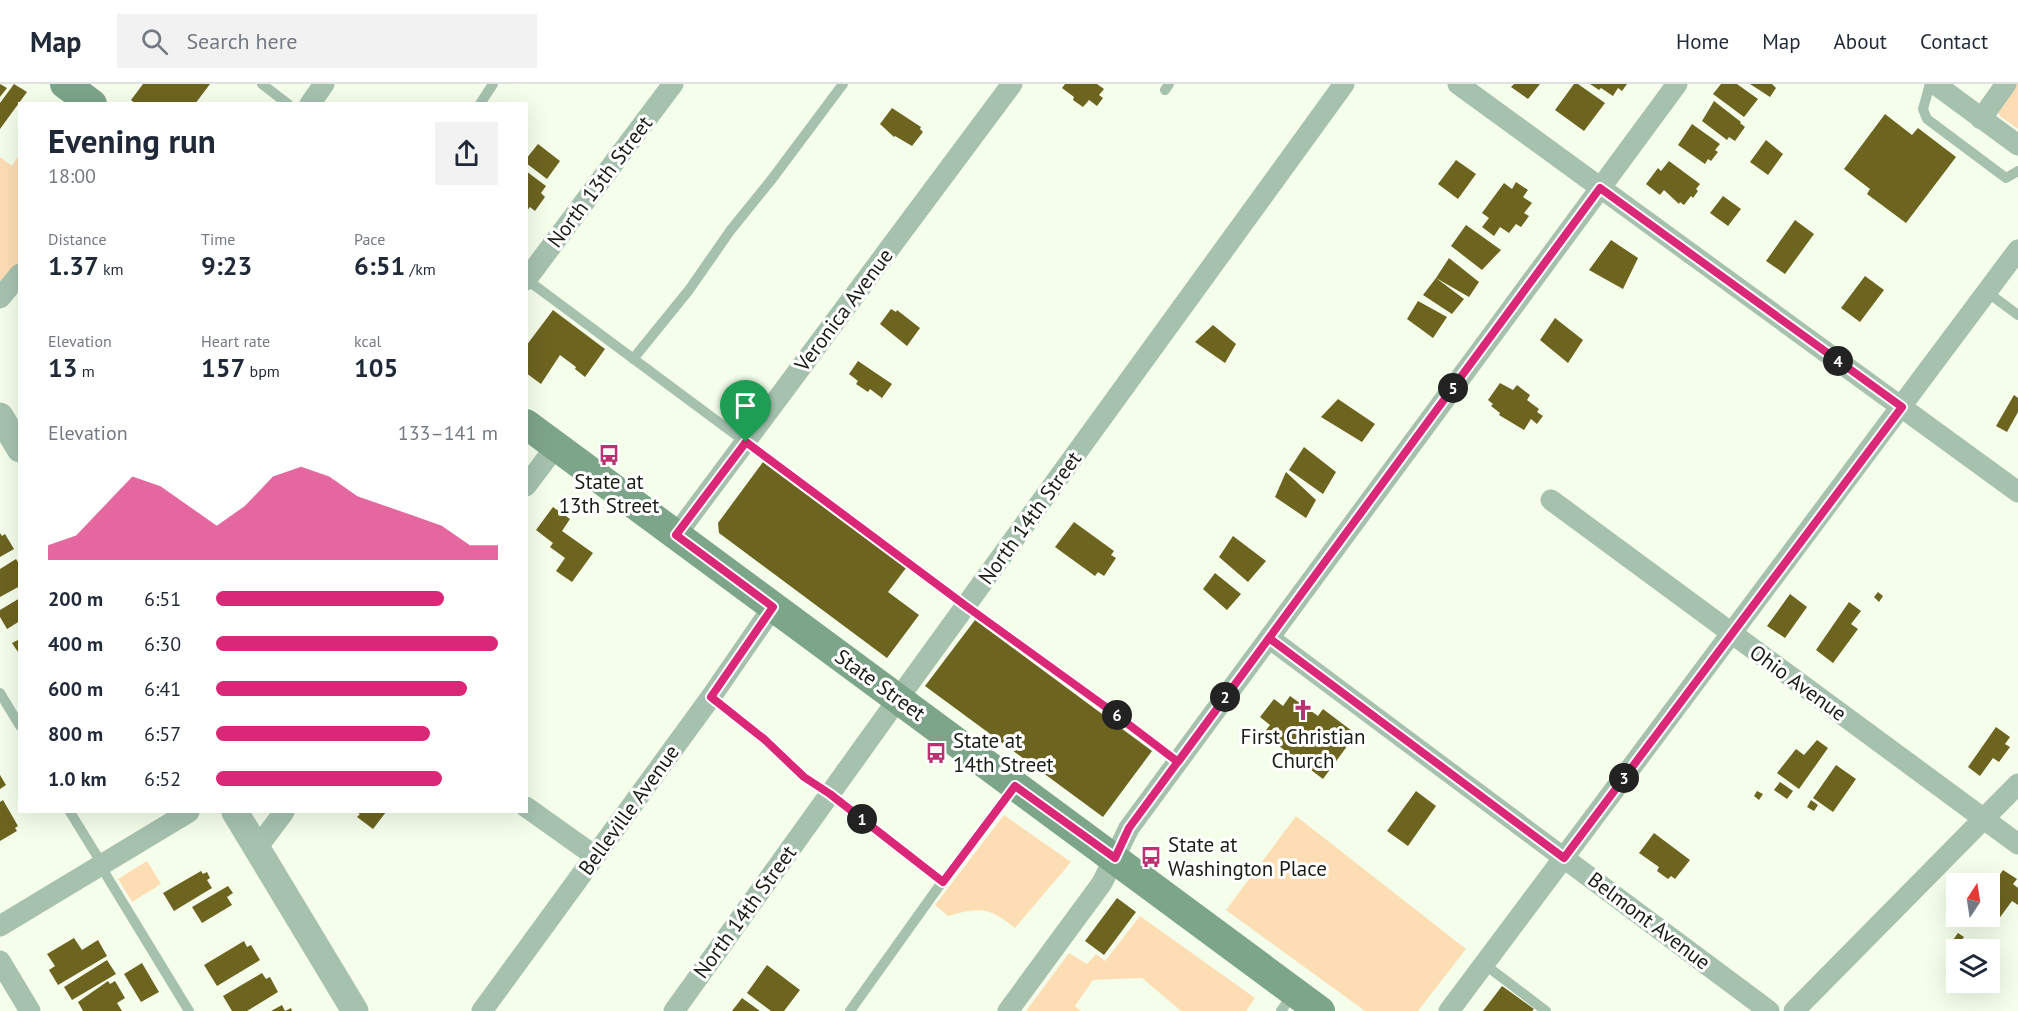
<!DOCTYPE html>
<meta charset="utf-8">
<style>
:root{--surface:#fff;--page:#f2f2f3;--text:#1f2937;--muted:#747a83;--line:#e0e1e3;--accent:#db2777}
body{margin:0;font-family:"PT Sans",sans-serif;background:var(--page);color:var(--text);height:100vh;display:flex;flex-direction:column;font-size:22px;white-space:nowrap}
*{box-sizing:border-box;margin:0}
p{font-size:20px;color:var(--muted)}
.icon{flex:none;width:33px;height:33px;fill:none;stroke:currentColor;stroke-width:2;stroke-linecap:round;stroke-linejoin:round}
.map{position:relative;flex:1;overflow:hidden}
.sheet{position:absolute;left:18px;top:18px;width:510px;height:711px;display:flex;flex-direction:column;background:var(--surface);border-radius:0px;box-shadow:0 6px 24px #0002}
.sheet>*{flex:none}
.needle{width:39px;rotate:12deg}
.controls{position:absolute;left:1946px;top:789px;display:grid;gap:12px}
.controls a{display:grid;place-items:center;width:54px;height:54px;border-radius:0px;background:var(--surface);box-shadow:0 6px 24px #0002;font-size:30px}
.pin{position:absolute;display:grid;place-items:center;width:51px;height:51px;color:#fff;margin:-62px -26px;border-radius:50% 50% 50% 0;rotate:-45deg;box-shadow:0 0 6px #0007}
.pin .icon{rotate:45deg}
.km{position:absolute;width:30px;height:30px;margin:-15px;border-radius:50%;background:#222;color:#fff;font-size:16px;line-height:30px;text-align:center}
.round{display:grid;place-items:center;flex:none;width:63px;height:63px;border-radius:0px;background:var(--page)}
.summary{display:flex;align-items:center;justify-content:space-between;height:102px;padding:0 30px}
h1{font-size:33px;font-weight:600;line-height:45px}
.metrics{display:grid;grid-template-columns:repeat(3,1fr);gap:9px;height:102px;padding:6px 30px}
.metrics div{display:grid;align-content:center}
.metrics b{font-size:26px;font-weight:600}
.metrics small{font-size:16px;font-weight:400}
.metrics p{font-size:16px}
.chart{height:168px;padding:12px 30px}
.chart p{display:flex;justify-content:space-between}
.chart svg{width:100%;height:108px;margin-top:6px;fill:var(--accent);opacity:.7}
ul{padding:0 30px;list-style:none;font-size:20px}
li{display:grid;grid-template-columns:96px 72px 1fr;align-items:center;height:45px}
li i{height:15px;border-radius:8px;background:var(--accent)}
header{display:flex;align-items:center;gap:36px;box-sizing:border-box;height:84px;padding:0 30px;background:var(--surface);border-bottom:2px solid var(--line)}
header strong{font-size:28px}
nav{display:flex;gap:33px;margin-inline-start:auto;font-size:21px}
.search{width:420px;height:54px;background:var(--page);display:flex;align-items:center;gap:15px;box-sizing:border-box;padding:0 21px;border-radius:0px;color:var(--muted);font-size:22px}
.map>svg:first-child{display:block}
.green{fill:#fddeb4}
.building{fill:#6d6420}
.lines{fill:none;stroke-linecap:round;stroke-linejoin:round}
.service{stroke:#a6c2af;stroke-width:10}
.minor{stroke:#a6c2af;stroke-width:21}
.tertiary{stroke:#a6c2af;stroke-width:27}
.secondary{stroke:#7da58a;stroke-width:30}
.route-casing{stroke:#fff;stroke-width:12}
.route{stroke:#db2777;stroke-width:8}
.labels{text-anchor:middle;stroke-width:6;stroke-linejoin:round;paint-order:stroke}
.street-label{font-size:21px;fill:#1a1f14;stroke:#fff}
.poi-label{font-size:21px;fill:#1a1f14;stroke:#fff}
</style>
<header>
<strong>Map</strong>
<div class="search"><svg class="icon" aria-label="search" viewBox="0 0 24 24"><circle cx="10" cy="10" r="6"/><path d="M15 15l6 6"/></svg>Search here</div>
<nav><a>Home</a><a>Map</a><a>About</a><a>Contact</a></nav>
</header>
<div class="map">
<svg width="2018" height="927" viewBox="0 0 2018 927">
<rect width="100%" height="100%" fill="#f5feeb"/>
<!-- green -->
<path class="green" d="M2014,0H2018V45L2001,33L1997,27Z
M19,71V179L0,205V73L12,82Z
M1004,731L1071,778L1015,844C988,823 981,823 948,832L935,821Z
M1296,732L1466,865L1418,927H1365L1226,826Z
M147,777L161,800L132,818L118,795Z
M1140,832L1255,914L1246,927H1181L1142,894L1093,896L1075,922L1081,927H1026L1069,869L1087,880L1096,870L1105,877Z"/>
<!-- building -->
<path class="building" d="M0,0L7,4L0,13Z
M14,0L27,8L0,45V19Z
M143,0H210L195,20H136L131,16Z
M1065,0H1097L1104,5L1099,11L1103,14L1097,22L1089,16L1083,23L1073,16L1074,13L1062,4Z
M1514,0H1540L1528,15L1511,3Z
M1574,0H1578L1605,19L1584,47L1555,26Z
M1590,0H1627L1622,7L1618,4L1613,12L1601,4L1599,6Z
M1721,0H1737L1758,15L1744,33L1713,10Z
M1750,0H1772L1776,4L1770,13Z
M1714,17L1741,38L1740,39L1745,43L1735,57L1729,53L1727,56L1702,37Z
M892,24L921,43L920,45L923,48L912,62L895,52L894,53L880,40Z
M1885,30L1912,51L1918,44L1956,73L1906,139L1867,110L1870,105L1844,85Z
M1692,40L1720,60L1715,66L1718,68L1711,77L1708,75L1705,80L1678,61Z
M1766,56L1783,70L1768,91L1750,78Z
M538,60L560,77L547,95L526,79V75Z
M1456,76L1476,90L1458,115L1438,100Z
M1669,77L1700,100L1696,105L1698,107L1693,114L1691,112L1684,121L1680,118L1679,120L1664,106L1660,111L1646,100L1658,84L1661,87Z
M526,87L546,102L541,109L545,113L535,127L530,123L526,128Z
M1516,98L1528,106L1523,113L1532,119L1524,129L1529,132L1521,143L1516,140L1509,149L1500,143L1494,152L1482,143L1489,134L1482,129L1504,99L1512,105Z
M1723,112L1741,125L1728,142L1710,129Z
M1795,136L1814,150L1785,190L1766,177Z
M1466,141L1501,166L1482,186L1451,162Z
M1611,156L1638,174L1623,205L1589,186Z
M1449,174L1479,198L1469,213L1436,194L1464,215L1452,230L1423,211L1436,194Z
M1865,192L1884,206L1860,238L1841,224Z
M1418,217L1447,233L1433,254L1407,235Z
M891,225L896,228L897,226L920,244L907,262L880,240Z
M553,226L605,265L585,293L575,285L576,283L560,271L541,300L526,289V262Z
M1555,234L1583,256L1568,279L1540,256Z
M1213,241L1236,260L1225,279L1195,258Z
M858,277L892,300L882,314L870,305L868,308L856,300L858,297L849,290Z
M1500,299L1513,306L1517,301L1530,311L1527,316L1539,325L1537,328L1543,332L1537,340L1531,335L1524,346L1499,331L1500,329L1491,322L1493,320L1488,316Z
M2014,311L2018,314V328L2007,348L1996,342Z
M1338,315L1375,340L1362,358L1321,333Z
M1304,363L1336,388L1323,410L1289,386Z
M763,378L906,484L888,508L919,531L887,574L719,449L718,439Z
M1286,388L1316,416L1306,434L1275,413Z
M553,423L570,435L562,447L593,469L572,498L556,487L565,474L550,463L553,459L536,446Z
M1074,438L1114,467L1111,471L1116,474L1104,492L1098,488L1095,492L1055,463Z
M0,449L2,452L5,450L14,465L0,473Z
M1233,452L1266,477L1248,498L1219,473Z
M16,475L20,481V502L0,513V485Z
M1215,489L1241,510L1227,526L1203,505Z
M1878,508L1883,512L1879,518L1874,513Z
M1790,510L1807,523L1785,554L1767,542Z
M20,514V537L7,545L0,533V526Z
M1849,518L1861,527L1851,540L1858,545L1833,579L1816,566Z
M975,536L1152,667L1103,733L925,602Z
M20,555V571L12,559Z
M1290,612L1318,632L1323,625L1356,650L1323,695L1263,650L1270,641L1260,633L1274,615L1283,622Z
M1996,643L2010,653L2005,660L2010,663L1999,678L1993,674L1980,692L1968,683Z
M1817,656L1828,664L1799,705L1777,689L1796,665L1804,671Z
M1836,681L1856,695L1833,728L1813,714Z
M0,691L6,701L0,705Z
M1780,698L1793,707L1787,715L1774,706Z
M1416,707L1436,722L1408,762L1387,747Z
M1757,707L1763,710L1759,716L1754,712Z
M3,716L18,742L15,744L17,747L0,757V718Z
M1811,716L1818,721L1814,727L1807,723Z
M356,728H386L373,745L357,733L360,730Z
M1654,749L1690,776L1675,795L1671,792L1668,795L1657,787L1659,783L1639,769Z
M2003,786L2017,795L2013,800L2018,804V821L2012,817L1998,836L1993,832L1985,842L1978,837L1980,834L1978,832H1989V806Z
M201,787L203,790L207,788L210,794L207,796L212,804L174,827L163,809Z
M228,802L233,809L227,813L232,821L202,839L192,823Z
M1117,814L1136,828L1104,871L1085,857Z
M1958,849L1964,853L1958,860L1953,856Z
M74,854L82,866L98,856L107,872L58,901L49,886L55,882L47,870Z
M244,857L247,863L251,861L260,876L217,902L204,881Z
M107,876L116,890L72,916L64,903Z
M142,879L159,908L141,918L124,890Z
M767,881L800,906L784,927H771L747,909Z
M262,889L266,895L270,893L278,908L247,927H232L223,912Z
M108,897L110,900L115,897L125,914L117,919L122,927H83L78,918Z
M1502,902L1534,925L1532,927H1483Z
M742,914L760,927H732Z
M282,921L285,927L291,924L292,927H271Z"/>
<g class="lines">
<!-- service -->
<path class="service" d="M262,0L288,20
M1930,0L1923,25L1927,35L2006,94L2018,87
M1165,6L1169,0
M480,20L493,0
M526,195L966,522L1103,621L1178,678
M1987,208L2018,231
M633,275L689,206L730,147L772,95L843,0
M0,609L20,642
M711,613L764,655L804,693L830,710L943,798
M70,728L102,780
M100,781L189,927
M1484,880L1546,927
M850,927L937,805L1013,704
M1281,927L1293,910"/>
<!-- minor -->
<path class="minor" d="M1458,0L2018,408
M1935,0L2018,61
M310,20L324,0
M1981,35L2006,0
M526,196L673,0
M0,214L20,190
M526,402L556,362
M1551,416L2018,760
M676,451L1012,0
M1269,554L1769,927
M526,723L595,772
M257,764L284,728
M0,842L189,728
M0,877L30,927
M482,927L711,613L773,523
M674,927L898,615L1344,0
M1008,927L1102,799L1129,744L1677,0
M1449,927L2018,166
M1794,927L2018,700"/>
<!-- tertiary -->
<path class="tertiary" d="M0,332L20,365
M235,728L355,927"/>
<!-- secondary -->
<path class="secondary" d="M65,0L92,20
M526,340L1320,927"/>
</g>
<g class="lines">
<defs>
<path id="route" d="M746,358L676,451L773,523L711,613L764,655L804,693L830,710L943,798L1015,702L1115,774L1129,744L1269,554L1564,774L1902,323L1600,104C1459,295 1318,487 1178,678L1103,621L966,522L746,358"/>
</defs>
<!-- route casing -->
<use href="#route" class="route-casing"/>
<!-- route -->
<use href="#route" class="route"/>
</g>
<!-- icons -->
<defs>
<symbol id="bus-bare" viewBox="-9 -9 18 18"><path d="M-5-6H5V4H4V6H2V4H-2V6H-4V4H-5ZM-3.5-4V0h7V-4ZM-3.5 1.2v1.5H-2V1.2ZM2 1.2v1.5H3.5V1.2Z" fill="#ba3271" stroke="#fff" stroke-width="2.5" paint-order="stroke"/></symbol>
<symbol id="church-bare" viewBox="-9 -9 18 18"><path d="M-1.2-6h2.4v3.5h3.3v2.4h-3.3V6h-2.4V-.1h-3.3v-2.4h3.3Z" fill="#ba3271" stroke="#fff" stroke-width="2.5" paint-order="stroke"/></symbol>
</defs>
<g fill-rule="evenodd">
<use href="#bus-bare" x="594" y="356" width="30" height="30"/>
<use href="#church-bare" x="1288" y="611" width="30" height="30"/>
<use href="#bus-bare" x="921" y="654" width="30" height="30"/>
<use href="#bus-bare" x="1136" y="758" width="30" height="30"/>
</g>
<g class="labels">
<!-- street labels -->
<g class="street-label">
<text transform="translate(600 98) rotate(-53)" y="7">North 13th Street</text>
<text transform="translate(844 226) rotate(-53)" y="7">Veronica Avenue</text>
<text transform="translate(1030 434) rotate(-54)" y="7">North 14th Street</text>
<text transform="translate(1798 599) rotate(36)" y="7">Ohio Avenue</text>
<text transform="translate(880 601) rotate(36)" y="7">State Street</text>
<text transform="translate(629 726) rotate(-54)" y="7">Belleville Avenue</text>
<text transform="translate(745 828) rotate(-54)" y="7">North 14th Street</text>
<text transform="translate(1649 837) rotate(37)" y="7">Belmont Avenue</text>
</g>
<!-- poi labels -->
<g class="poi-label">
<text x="609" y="405">State at<tspan x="609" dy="24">13th Street</tspan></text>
<text x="1303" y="660">First Christian<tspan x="1303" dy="24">Church</tspan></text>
<text x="953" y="664" text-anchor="start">State at<tspan x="953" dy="24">14th Street</tspan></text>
<text x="1168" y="768" text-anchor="start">State at<tspan x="1168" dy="24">Washington Place</tspan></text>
</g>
</g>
</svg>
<div class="controls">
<a><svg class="needle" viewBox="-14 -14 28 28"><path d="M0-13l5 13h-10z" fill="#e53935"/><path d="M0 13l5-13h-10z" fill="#747a83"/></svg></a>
<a><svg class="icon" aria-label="layers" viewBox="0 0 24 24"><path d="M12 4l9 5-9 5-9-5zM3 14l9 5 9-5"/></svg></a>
</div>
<div class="pin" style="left:746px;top:358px;background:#1e9e55"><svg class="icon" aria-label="arrive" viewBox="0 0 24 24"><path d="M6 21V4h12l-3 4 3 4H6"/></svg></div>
<b class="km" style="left:862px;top:735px">1</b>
<b class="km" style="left:1225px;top:613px">2</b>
<b class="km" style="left:1624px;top:694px">3</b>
<b class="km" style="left:1838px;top:277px">4</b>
<b class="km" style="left:1453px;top:304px">5</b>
<b class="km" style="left:1117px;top:631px">6</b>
<section class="sheet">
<div class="summary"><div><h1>Evening run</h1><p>18:00</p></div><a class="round"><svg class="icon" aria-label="share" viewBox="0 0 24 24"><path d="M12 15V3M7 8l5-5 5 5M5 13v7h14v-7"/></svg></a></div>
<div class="metrics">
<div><p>Distance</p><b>1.37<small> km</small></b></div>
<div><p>Time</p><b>9:23</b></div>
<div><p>Pace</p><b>6:51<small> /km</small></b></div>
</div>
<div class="metrics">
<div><p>Elevation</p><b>13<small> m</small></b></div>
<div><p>Heart rate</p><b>157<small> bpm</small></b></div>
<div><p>kcal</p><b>105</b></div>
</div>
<div class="chart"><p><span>Elevation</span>133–141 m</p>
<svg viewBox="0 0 160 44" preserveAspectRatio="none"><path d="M0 44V38L10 34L20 22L30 10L40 14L50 22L60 30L70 22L80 10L90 6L100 10L110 18L120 22L130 26L140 30L150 38L160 38V44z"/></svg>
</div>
<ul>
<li><b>200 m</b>6:51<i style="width:81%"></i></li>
<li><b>400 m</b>6:30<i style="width:100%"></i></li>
<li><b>600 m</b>6:41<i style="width:89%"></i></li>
<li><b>800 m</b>6:57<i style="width:76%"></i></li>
<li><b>1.0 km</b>6:52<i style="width:80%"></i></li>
</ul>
</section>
</div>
